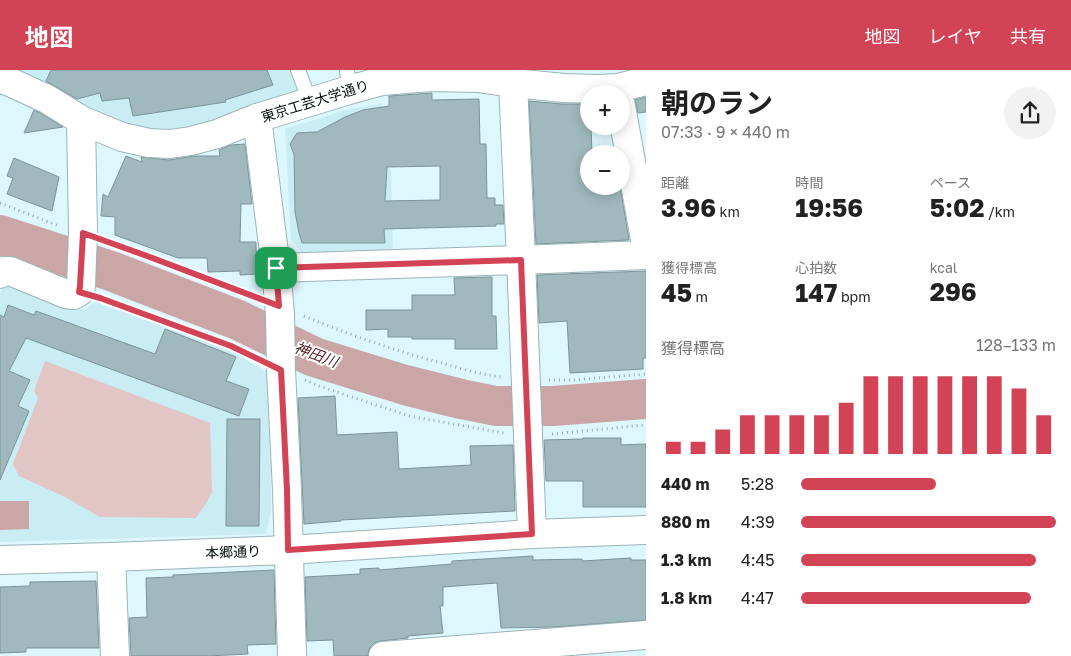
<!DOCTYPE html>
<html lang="ja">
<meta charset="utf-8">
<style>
:root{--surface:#fff;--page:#f2f2f2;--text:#222;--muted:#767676;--accent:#d34356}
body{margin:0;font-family:"Golos Text","Noto Sans JP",sans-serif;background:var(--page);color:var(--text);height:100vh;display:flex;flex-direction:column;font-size:19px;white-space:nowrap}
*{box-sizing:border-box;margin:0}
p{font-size:16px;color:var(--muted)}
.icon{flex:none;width:28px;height:28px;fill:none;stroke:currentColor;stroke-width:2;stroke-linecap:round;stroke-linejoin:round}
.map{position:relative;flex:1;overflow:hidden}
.side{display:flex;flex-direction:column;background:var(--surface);width:425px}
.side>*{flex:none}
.tools{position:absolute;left:580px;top:15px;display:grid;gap:10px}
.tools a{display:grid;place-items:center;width:50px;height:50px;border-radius:50%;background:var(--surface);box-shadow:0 2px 12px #0003;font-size:25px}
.pin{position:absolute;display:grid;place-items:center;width:42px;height:42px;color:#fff;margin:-21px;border-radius:10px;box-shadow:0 2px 8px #0006}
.round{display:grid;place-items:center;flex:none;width:52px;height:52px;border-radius:26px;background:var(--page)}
.headline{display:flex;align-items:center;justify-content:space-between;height:85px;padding:0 15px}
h1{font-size:28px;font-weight:700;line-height:38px}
.metrics{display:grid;grid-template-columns:repeat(3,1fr);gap:8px;height:85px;padding:5px 15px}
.metrics div{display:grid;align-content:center}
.metrics b{font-size:25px;font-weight:700}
.metrics small{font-size:14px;font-weight:400}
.metrics p{font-size:14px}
.chart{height:140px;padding:10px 15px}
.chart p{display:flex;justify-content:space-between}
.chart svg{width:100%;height:90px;margin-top:5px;stroke:var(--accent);stroke-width:6}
ul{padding:0 15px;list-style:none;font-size:16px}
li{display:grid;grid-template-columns:80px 60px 1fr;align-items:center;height:38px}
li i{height:12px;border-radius:6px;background:var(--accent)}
header{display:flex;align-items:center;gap:30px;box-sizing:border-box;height:70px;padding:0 25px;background:var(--accent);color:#fff}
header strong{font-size:24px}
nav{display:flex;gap:28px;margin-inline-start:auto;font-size:18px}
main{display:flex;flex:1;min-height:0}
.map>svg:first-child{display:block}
.built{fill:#c9edf3}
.green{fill:#e2c5c5}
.water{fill:#caa6a7}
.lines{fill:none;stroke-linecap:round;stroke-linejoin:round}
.river{stroke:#caa6a7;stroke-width:40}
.building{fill:#9fb9be;stroke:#7b9499;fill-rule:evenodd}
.service-casing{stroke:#9ab4b9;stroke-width:16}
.minor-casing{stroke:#9ab4b9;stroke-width:30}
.tertiary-casing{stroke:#9ab4b9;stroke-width:30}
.path{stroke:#96abaf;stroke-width:3;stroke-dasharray:1 4;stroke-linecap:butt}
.service{stroke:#fff;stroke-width:14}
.minor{stroke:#fff;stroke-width:28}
.tertiary{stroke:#fff;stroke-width:28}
.route-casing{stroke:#fff;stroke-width:10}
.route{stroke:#d34356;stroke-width:6}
.labels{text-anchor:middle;stroke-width:4;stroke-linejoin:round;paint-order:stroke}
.street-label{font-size:14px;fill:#050e0f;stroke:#fff}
.water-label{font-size:15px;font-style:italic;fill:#57262a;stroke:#fff}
</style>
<header>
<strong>地図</strong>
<nav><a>地図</a><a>レイヤ</a><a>共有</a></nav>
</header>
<main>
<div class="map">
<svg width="646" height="586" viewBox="0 0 646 586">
<rect width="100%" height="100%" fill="#dcf7fd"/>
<!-- built -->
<path class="built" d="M5,0H289L298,22L184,62L130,58Z
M382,33V93L391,100L393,182L302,184L291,169L285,59L346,40Z
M15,214L84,240L97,231L233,281L271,306V441L266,464L0,472V224L2,219Z"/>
<!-- green -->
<path class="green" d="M45,291L210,353L212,422L207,432L196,448L100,447L65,427L19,406L13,394L38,328L34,321Z"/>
<!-- water -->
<path class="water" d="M0,431H29V459L0,460Z"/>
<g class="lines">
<!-- river -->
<path class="river" d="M0,165L111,201L238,250L314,287L405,315L461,329L496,336H553L646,329"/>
</g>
<!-- building -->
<path class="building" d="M51,0H267L273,15L225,30L226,32L133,46L129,28L102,31L100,23L77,29L46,11Z
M432,23V30L479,29L480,74H486L487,128H495V135H503L504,154H496V156L384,159L385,173H302L299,163L295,142L294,84L290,74L297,63L317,62L345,47L363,40L389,36V26ZM440,96V130L385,131L387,97Z
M646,27V42L638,43L635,30Z
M529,31L562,34H589V56H591L592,84H589V116H620L629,170L536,174Z
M34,40L40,43L63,57L24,63Z
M245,74L252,134H241L240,172H256V182H257L258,204L240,205V201L208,202L207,188H178L115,165V147L101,146L103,124L108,127L126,86L142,92L141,87L169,90L194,86H220L219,80L231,75Z
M14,88L59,107L52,141L7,124L13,108L7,106Z
M646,201V288H643V299L570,303L567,251L539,253L537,205Z
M492,207V246H496L497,279H455V269H412V267H388V259L366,260V240H412V225H455L454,208Z
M8,235L34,245L36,241L155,284L165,259L236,287L226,311L249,319L239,346L26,268L9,301L30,310L18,336L29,341L0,410V245L4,247Z
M335,326L337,365L397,362L399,399L471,395L470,376L513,375L515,441L341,450V451L304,454L298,328Z
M227,349H260L259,456H226Z
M583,368H621V375L646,374V437H583V411H546L544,370L583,369Z
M533,486V490L582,489V491L631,488V490H646V550L554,557L501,558L497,513L443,517V536H440L443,563L408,566V568L381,571L374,573L369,579L368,586H334L333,570L307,571L305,507L360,504V499L379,498V500L452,494V491Z
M274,500L276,574L247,575L248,584L208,586H131L129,548L147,547L146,508L173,507V505Z
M96,511L99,578H26V582L0,583V517L30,516V512Z"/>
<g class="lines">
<defs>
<path id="service" d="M298,0L310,32
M347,0L349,20"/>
<path id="minor" d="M0,9L10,12L47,29L81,50L122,67L149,73L170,74L191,71L217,64L257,48L349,20L382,11L431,7L478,8L513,13L564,18L598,19L618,18L646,11
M513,13L521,190L646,185
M621,36L646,175
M257,48L276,198L280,244L281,300L287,420L292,586
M276,198L521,190L532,464
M0,204L4,201H10L66,224L74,225L79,222L81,216L83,163L81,50
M111,487L115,586
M383,586L646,565"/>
<path id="tertiary" d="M0,490L111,487L288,480L532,464L646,460"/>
</defs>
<!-- service casing -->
<use href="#service" class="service-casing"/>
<!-- minor casing -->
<use href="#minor" class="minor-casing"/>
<!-- tertiary casing -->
<use href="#tertiary" class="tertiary-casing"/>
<!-- path -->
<path class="path" d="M0,133L59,156
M108,172L147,186L254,227
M101,228L231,276L256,288
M304,246C348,264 392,280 438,292C458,298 480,304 501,307
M305,310L319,316L409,346L504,363
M549,310H573L646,304
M552,364L646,355"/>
<!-- service -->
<use href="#service" class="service"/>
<!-- minor -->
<use href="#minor" class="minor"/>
<!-- tertiary -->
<use href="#tertiary" class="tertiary"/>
</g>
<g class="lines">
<defs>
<path id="route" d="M83,163L147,186L279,236L276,198L521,190L532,464L288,480L287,420L281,300L231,276L100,228L79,222L80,216Z"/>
</defs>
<!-- route casing -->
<use href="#route" class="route-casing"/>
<!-- route -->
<use href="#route" class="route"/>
</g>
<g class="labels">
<!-- street labels -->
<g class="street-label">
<text transform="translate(315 31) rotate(-17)" y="5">東京工芸大学通り</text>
<text transform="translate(233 482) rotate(-2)" y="5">本郷通り</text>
</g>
<!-- water labels -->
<g class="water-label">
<text transform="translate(316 285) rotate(21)" y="5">神田川</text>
</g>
</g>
</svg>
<div class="tools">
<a>+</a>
<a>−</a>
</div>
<div class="pin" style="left:276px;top:198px;background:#1e9e55"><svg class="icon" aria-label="arrive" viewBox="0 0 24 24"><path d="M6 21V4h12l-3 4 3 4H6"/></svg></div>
</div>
<section class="side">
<div class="headline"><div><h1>朝のラン</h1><p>07:33 · 9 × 440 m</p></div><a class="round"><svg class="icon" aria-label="share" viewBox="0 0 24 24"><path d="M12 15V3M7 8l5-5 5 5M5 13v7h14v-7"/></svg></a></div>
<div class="metrics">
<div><p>距離</p><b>3.96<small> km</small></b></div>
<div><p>時間</p><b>19:56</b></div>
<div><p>ペース</p><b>5:02<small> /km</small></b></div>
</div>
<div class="metrics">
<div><p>獲得標高</p><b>45<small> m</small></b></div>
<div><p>心拍数</p><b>147<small> bpm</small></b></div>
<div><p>kcal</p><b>296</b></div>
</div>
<div class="chart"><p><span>獲得標高</span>128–133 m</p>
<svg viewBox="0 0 160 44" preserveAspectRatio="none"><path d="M5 44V38M15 44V38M25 44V32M35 44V25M45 44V25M55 44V25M65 44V25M75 44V19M85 44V6M95 44V6M105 44V6M115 44V6M125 44V6M135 44V6M145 44V12M155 44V25"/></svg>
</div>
<ul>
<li><b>440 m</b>5:28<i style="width:53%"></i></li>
<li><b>880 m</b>4:39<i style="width:100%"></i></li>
<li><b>1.3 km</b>4:45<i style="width:92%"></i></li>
<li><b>1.8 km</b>4:47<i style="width:90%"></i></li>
</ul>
</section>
</main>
